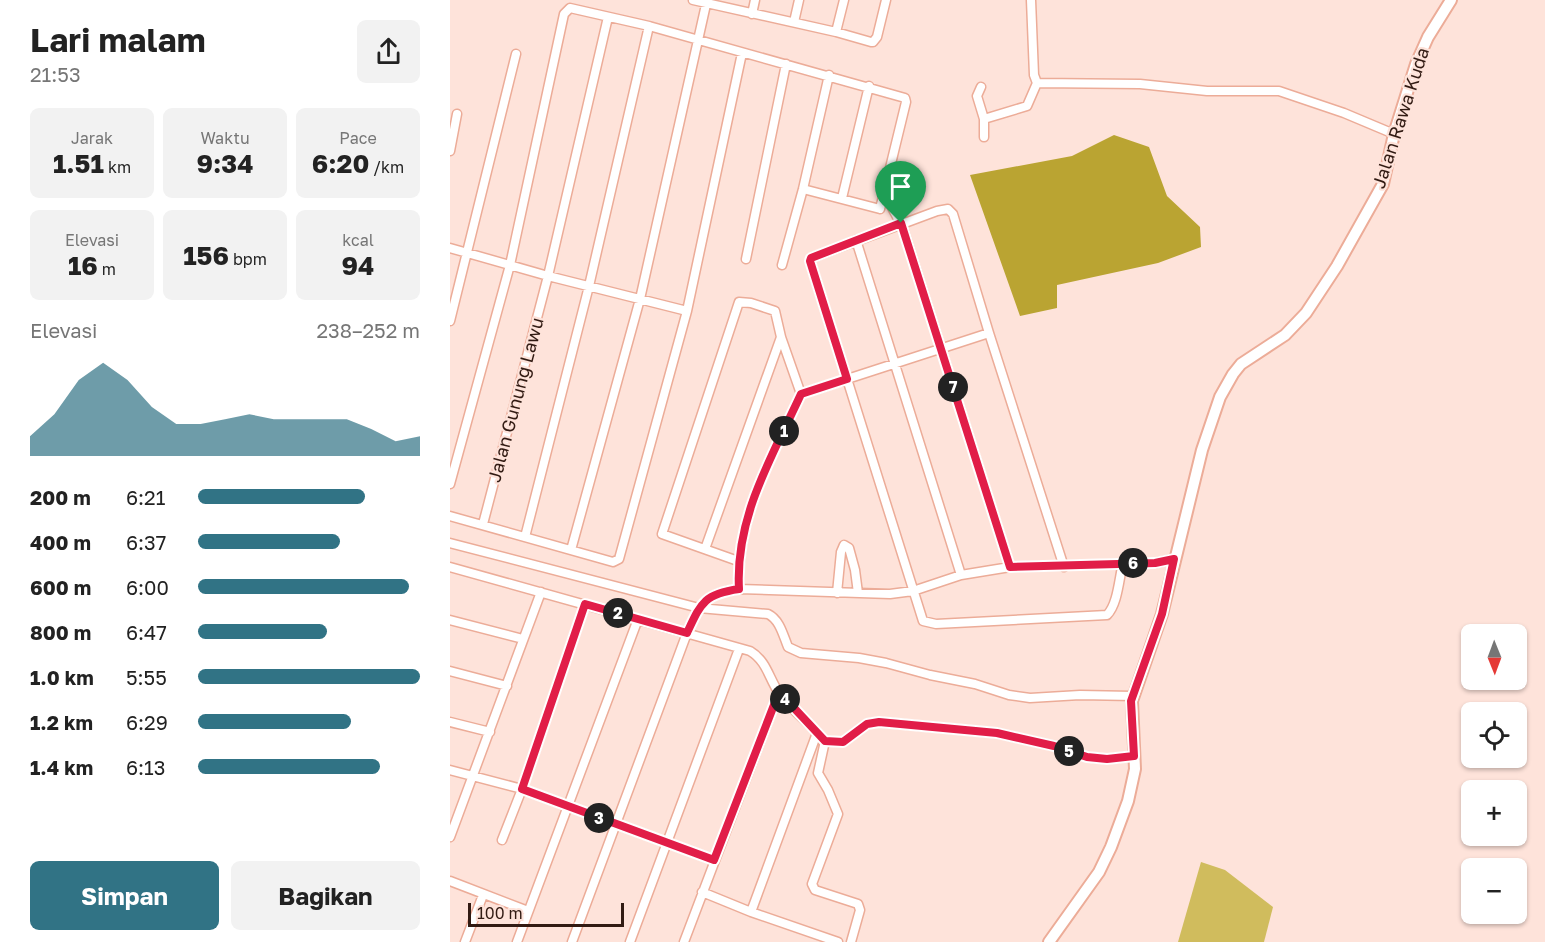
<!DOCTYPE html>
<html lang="id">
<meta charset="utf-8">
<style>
:root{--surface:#fff;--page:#f2f2f2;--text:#222;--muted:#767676;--accent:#317385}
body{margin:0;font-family:"Golos Text",sans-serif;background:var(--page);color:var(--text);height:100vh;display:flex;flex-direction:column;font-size:22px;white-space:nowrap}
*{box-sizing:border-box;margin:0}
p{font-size:20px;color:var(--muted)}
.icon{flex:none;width:33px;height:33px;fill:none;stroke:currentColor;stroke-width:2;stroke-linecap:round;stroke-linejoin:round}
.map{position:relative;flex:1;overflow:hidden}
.panel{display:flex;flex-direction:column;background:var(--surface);width:450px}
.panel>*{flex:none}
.needle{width:39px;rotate:179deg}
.tools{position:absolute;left:1011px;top:624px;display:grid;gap:12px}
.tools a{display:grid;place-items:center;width:66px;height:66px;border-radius:9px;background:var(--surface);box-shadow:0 2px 4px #0004;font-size:30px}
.scale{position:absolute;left:18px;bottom:15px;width:156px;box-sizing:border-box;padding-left:6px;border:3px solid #321b13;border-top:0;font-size:16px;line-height:21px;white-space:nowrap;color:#321b13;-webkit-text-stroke:4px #fee3da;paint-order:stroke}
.pin{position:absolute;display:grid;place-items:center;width:51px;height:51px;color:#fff;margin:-62px -26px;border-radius:50% 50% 50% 0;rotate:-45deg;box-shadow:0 0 6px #0007}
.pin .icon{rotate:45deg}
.km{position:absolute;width:30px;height:30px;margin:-15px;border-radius:50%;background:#222;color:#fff;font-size:16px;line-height:30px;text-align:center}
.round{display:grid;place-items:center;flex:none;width:63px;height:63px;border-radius:9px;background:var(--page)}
.head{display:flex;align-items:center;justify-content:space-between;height:102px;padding:0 30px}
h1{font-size:33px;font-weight:700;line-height:45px}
.figures{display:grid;grid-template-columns:repeat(3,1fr);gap:9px;height:102px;padding:6px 30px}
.figures div{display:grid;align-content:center;border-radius:9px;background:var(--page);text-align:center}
.figures b{font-size:26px;font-weight:700}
.figures small{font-size:16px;font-weight:400}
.figures p{font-size:16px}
.chart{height:168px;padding:12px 30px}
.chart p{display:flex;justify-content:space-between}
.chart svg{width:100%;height:108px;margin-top:6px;fill:var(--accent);opacity:.7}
.cta{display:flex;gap:12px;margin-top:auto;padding:12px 30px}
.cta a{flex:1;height:69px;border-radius:9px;background:var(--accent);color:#fff;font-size:24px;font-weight:700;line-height:69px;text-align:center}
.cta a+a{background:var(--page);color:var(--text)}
ul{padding:0 30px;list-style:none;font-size:20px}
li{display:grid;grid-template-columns:96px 72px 1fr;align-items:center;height:45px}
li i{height:15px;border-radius:8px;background:var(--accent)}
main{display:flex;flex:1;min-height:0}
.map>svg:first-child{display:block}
.green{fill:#d0bc5d}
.forest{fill:#baa432}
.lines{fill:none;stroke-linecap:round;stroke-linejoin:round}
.minor-casing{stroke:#ecac98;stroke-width:11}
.tertiary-casing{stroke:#ecac98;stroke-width:14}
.minor{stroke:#fff;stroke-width:8}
.tertiary{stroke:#fff;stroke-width:10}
.route-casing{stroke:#fff;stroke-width:12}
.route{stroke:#e11d48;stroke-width:8}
.labels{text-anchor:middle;stroke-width:4.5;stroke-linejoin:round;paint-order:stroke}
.street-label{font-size:18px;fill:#321b13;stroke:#fee3da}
</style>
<main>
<section class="panel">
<div class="head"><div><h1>Lari malam</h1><p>21:53</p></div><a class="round"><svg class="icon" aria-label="share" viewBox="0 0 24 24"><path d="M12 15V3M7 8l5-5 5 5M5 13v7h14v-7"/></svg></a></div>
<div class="figures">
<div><p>Jarak</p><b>1.51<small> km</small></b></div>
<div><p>Waktu</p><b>9:34</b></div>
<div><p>Pace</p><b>6:20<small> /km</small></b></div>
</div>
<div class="figures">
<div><p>Elevasi</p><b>16<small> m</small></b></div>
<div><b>156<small> bpm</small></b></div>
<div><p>kcal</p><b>94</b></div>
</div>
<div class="chart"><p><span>Elevasi</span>238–252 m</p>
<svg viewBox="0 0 160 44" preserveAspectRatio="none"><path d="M0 44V36L10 27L20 13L30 6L40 13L50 24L60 31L70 31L80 29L90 27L100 29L110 29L120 29L130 29L140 33L150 38L160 36V44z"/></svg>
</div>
<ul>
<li><b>200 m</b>6:21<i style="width:75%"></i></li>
<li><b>400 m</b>6:37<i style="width:64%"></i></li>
<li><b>600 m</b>6:00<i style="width:95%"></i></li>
<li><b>800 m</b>6:47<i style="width:58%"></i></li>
<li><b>1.0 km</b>5:55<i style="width:100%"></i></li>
<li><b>1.2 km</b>6:29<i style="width:69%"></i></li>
<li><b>1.4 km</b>6:13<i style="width:82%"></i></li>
</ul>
<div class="cta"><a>Simpan</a><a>Bagikan</a></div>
</section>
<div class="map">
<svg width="1095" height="942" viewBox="0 0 1095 942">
<rect width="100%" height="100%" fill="#fee3da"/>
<!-- green -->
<path class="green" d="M751,862L775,870L823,907L814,942H728Z"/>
<!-- forest -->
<path class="forest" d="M664,135L699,147L717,196L750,227L751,247L708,263L607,285V308L570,316L520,175L622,156Z"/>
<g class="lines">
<defs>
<path id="minor" d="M243,0L386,32L421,42H423L427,37L436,0
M581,0L584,75L587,83L690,84L757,91H829L894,113L944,134
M302,14L305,0
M344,22L349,0
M386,32L394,0
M531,87L527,96L534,119V137
M534,119L577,106L587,83
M0,151L7,114
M434,196L439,202L453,228L560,567
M392,198L419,86
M406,240L511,575
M0,248L98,276L237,311
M296,259L336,64
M332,265L353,189L379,75
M0,321L66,54
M0,484L60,265L114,14L120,8L199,26L455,98L456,102L430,209L353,189
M0,516L163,562L169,559L237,311L292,53
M33,524L98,276L158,17
M75,537L139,286L199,26
M0,543L249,608L318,614C330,620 333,635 338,647L351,653L409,658L436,663L480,675L525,684L559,695L580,698L630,695L683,696
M255,549L331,337
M121,550L190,299L257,0
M288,561L212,534L289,302L301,303L325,311L331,337L351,394
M0,567L300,651C317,661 319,679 329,693C343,711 361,725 375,741L368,773L378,790L388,814L362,884L365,890L408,904L410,910L401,942
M614,567L539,333L503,214L498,209L487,211L361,258L360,261L473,621L486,624L657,615C668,604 669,578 673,563
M289,589C286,515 321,459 351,394L539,333
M387,593L391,552L394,545L399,548L405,570L408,593
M0,620L73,639
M0,671L57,686
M0,722L40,732
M375,741L393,742L417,724L429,722L547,733L604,746L637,757L657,759L684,756
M0,770L72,789L264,860
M0,837L91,592
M52,840L72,789L135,604
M0,881L78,911
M252,892L301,912L388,942
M301,912L367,733
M15,942L33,895
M67,942L188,619
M122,942L237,633C250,604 255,593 289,589L440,594L463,591L511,575L560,567L705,563L724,559
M180,942L289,649
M234,942L329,692"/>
<path id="tertiary" d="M599,942L649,872L661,847L678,801L685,769L682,701L712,614L752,450L770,397L783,374L791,364L835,335L856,313L887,266L933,184L944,134L966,64L978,37L1001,0"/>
</defs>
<!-- minor casing -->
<use href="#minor" class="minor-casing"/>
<!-- tertiary casing -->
<use href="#tertiary" class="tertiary-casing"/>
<!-- minor -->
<use href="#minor" class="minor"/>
<!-- tertiary -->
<use href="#tertiary" class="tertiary"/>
</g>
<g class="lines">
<defs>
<path id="route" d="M451,223L560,567L705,563L724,559L712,614L681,701L684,756L657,759L637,757L604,746L547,733L429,722L417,724L393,742L375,741L329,692L264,860L72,789L135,604L237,633C251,603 254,594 289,589C285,517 322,457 351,394L397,379L360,261L361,258Z"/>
</defs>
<!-- route casing -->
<use href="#route" class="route-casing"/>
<!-- route -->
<use href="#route" class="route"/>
</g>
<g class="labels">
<!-- street labels -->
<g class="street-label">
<text transform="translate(951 118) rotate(-72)" y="6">Jalan Rawa Kuda</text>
<text transform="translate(66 400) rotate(-75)" y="6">Jalan Gunung Lawu</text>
</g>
</g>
</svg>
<div class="tools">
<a><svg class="needle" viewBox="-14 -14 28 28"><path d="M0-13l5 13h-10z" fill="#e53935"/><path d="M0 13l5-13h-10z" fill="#767676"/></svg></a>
<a><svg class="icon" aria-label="locate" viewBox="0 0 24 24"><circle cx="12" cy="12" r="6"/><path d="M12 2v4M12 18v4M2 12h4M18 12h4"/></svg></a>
<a>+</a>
<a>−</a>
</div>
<div class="scale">100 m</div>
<div class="pin" style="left:451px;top:223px;background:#1e9e55"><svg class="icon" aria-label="arrive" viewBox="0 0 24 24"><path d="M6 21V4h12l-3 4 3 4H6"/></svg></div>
<b class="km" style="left:334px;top:431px">1</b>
<b class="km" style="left:168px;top:613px">2</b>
<b class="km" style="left:149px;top:818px">3</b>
<b class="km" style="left:335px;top:699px">4</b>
<b class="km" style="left:619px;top:751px">5</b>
<b class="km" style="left:683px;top:563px">6</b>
<b class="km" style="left:503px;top:387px">7</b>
</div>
</main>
